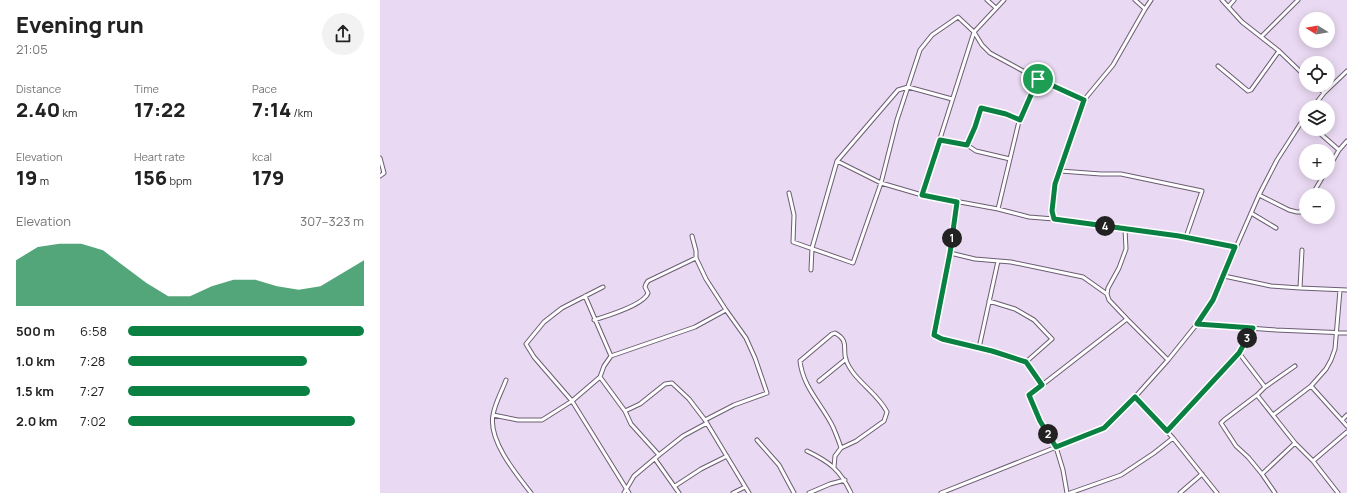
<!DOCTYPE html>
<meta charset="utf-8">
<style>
:root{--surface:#fff;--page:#f2f2f2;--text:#222;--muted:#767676;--accent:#0b8043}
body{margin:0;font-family:Manrope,sans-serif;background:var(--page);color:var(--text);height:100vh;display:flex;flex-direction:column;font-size:15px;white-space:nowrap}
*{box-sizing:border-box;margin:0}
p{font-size:13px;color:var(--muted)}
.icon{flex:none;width:22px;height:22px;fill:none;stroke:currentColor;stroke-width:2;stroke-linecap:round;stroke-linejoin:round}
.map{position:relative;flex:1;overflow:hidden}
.details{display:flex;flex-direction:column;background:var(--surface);width:380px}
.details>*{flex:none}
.needle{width:26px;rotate:281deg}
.fabs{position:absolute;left:919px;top:12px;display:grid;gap:8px}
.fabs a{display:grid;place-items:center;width:36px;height:36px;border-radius:50%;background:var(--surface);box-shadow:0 2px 10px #0003;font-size:20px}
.pin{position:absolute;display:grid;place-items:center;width:34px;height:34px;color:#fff;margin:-17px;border:2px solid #fff;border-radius:50%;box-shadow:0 1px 4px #0007}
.km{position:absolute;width:20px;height:20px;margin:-10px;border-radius:50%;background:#222;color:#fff;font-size:11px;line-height:20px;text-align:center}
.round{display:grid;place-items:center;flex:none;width:42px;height:42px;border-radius:21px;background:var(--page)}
.head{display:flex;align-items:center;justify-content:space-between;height:68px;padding:0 16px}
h1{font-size:22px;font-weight:800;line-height:30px}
.stats{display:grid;grid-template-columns:repeat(3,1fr);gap:6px;height:68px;padding:4px 16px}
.stats div{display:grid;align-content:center}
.stats b{font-size:20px;font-weight:800}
.stats small{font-size:11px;font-weight:400}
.stats p{font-size:11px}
.chart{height:112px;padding:8px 16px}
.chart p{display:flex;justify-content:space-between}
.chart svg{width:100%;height:72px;margin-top:4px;fill:var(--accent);opacity:.7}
ul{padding:0 16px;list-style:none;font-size:13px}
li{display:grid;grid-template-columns:64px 48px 1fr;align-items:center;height:30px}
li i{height:10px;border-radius:5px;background:var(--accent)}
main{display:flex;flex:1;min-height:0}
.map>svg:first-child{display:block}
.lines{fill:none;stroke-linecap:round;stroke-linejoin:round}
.street-casing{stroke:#6b5d72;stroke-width:5}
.street{stroke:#fff;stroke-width:3}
.route-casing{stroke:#fff;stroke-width:8}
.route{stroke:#0b8043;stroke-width:5}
</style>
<main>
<section class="details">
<div class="head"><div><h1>Evening run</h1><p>21:05</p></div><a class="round"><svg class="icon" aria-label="share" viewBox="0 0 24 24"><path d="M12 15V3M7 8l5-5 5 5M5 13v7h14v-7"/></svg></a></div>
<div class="stats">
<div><p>Distance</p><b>2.40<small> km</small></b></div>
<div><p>Time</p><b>17:22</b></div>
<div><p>Pace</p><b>7:14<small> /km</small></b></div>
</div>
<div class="stats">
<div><p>Elevation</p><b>19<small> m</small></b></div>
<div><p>Heart rate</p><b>156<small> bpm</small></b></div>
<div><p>kcal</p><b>179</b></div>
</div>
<div class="chart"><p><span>Elevation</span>307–323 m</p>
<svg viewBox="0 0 160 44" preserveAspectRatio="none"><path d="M0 44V16L10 8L20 6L30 6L40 10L50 20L60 30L70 38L80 38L90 32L100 28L110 28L120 32L130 34L140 32L150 24L160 16V44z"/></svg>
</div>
<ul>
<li><b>500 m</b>6:58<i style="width:100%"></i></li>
<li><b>1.0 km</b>7:28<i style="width:76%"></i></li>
<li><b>1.5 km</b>7:27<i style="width:77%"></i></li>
<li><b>2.0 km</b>7:02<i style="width:96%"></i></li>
</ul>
</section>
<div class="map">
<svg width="967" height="493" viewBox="0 0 967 493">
<rect width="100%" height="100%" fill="#ead9f2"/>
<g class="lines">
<defs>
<path id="street" d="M607,0L616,8
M624,0L594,32L542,195L618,209L649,217L674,219
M755,0L765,9
M771,0L765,9L733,65L704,100L675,184L672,211L674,219L799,236L855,247
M842,0L862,22L899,51L926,77
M849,6L854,0
M881,37L918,0
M838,66L868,91L871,90L899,51
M936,85L944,93
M933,107L944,93L967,71
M935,129L959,150
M560,140L587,145
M0,158L4,173L0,176
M630,159L596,151L587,145L595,127L601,108L626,114L640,120
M457,161L501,183L542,195
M948,169L959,150L967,141
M680,171L721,174H741L822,191L806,237
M409,193L414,215L413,242L473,263L501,183L517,120L540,50L552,35L578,17L594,32L602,45L610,53L658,79L704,100
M879,195L909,210L917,212H920L926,205
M932,195L945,173
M577,202L570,253L595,259L631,262L703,277L727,294
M618,209L640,117L658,79
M871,213L896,228
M745,229L746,249L739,268L728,288L727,294L729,300L747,319L788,360
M312,236L316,251V258
M570,253L554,335L562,339L612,351L646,362L662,385L649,395L660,421L676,447L683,470L687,493
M431,270L432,248L457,161L518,90L528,87L572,99
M844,276L891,286L920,288L922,250
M223,287L182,308L164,322L146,344L154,357L192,401L220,377L224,366L231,356L315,327L346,310
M920,288L967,290
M205,296L231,356
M609,301L635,309L654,320L672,339L646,362
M214,320C227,316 264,305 268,293L265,287L266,284L268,281L316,258L326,279L346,310L366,338L375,358L387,393L354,405L325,420
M817,324L896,330L967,333
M873,328L859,353L885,387L877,395L915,443L933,461L958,493
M455,333C470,341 462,349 466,360C473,380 498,393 507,412L504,421L476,441L461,448C459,441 456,434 453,427C442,404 423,388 420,361L452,334Z
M599,348L618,261
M220,377L245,411L251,424L279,455
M126,380C122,391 115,403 113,415C108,440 136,474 151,493
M439,381L466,359
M662,385L747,319
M931,386L967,426
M885,387L915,366
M877,395L844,420L841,423L856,446L868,457L882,474L895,493
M755,397L793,438L837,493
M245,411L260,404L285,384L292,383L309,399L325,420L369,493
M113,415L138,420H162L192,401L249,493
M893,415L931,386L946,369L951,360L955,349L960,290
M962,420L967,415
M787,431L859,353
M377,440L399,465L414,493
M427,451C450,462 460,470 471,493
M275,459L299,493
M933,461L967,432
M454,467L455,456L461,448
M882,474L915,443
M295,486L321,469L347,456
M244,493L254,476L279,455L303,436L327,423
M353,493L365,487
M429,493L450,484L465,480
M561,493L724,428L755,397L788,360L817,324L833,300L879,195L897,160L926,115
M690,493L741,475L774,453L793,438
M800,493L822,474"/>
</defs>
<!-- street casing -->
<use href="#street" class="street-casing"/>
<!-- street -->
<use href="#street" class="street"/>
</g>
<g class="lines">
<defs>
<path id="route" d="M658,79L704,100L675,184L672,211L674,219L799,236L855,247L833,300L817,324L873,328L859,353L787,431L755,397L724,428L676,447L660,421L649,395L662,385L646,362L612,351L562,339L554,335L570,253L577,202L542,195L560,140L587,145L595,127L601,108L626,114L640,120Z"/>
</defs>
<!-- route casing -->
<use href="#route" class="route-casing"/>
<!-- route -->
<use href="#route" class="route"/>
</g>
</svg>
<div class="fabs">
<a><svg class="needle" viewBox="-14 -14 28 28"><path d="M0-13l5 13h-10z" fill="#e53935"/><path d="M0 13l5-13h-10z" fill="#767676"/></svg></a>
<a><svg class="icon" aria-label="locate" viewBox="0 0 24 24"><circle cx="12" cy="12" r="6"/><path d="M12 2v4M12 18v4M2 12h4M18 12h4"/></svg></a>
<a><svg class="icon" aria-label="layers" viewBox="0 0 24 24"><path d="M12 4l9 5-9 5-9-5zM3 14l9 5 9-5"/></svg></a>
<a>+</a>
<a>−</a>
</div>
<div class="pin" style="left:658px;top:79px;background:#1e9e55"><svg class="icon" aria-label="arrive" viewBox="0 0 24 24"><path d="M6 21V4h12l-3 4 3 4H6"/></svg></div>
<b class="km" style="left:572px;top:238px">1</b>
<b class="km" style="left:668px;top:434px">2</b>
<b class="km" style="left:867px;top:338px">3</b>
<b class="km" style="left:725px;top:226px">4</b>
</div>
</main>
